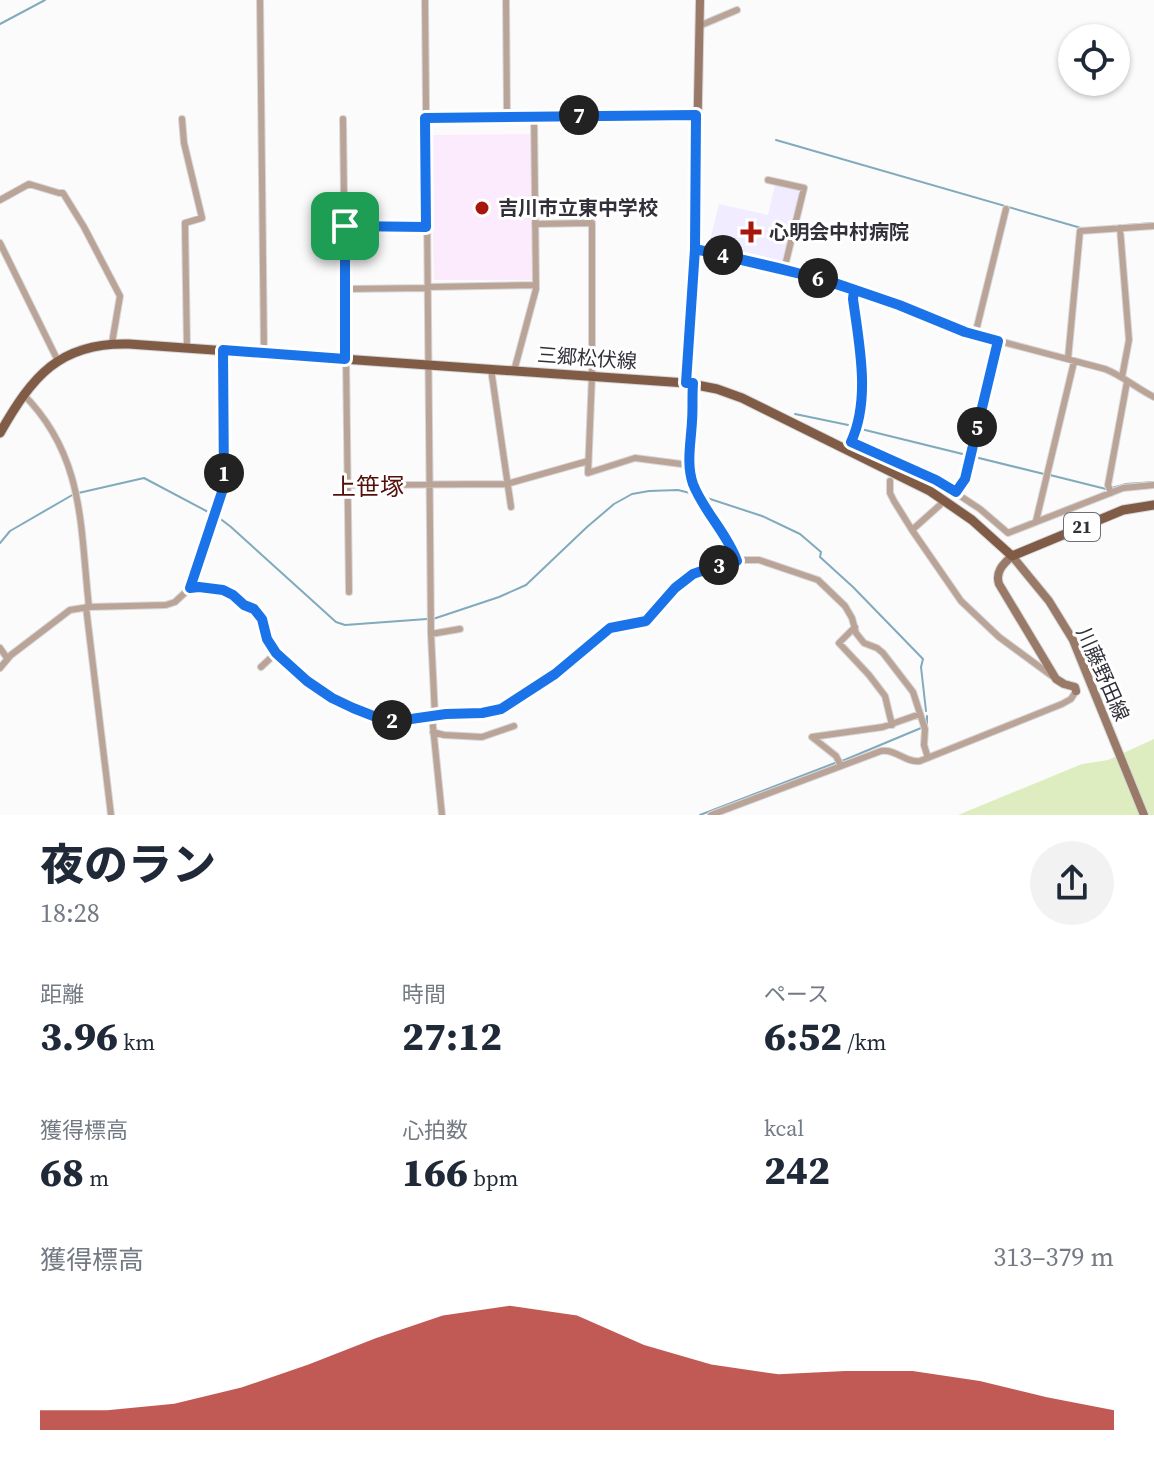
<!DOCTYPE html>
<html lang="ja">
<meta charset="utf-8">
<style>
:root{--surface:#fff;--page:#f2f2f3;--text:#1f2937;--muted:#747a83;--accent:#a8150d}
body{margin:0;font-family:"Source Serif 4","Noto Sans JP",serif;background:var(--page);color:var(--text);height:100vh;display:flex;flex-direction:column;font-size:30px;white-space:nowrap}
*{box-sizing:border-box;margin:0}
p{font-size:26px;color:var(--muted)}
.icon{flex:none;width:44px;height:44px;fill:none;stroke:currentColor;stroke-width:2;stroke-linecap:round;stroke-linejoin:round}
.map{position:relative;height:815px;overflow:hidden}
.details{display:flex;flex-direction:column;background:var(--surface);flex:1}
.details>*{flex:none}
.fabs{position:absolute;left:1058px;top:24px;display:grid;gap:16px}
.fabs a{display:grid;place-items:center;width:72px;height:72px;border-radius:50%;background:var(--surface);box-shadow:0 2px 6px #0004;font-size:40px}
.pin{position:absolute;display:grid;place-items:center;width:68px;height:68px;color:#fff;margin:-34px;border-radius:16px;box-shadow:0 4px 12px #0006}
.km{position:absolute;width:40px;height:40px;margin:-20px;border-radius:50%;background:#222;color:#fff;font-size:22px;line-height:40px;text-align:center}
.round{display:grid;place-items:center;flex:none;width:84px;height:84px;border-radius:42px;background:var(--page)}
.overview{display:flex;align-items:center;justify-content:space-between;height:136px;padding:0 40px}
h1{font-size:44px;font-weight:800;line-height:60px}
.figures{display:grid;grid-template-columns:repeat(3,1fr);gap:12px;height:136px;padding:8px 40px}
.figures div{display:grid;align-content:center}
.figures b{font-size:40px;font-weight:800}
.figures small{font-size:22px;font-weight:400}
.figures p{font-size:22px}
.chart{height:224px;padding:16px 40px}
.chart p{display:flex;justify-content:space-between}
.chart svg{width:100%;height:144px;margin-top:8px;fill:var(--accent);opacity:.7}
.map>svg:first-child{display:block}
.built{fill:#f1ecff}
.education{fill:#fcebfd}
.green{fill:#deedbf}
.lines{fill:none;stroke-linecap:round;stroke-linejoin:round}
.stream{stroke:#81aabd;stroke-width:2}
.street-casing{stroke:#d7d6d8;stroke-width:8}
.secondary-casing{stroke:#d7d6d8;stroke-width:10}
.primary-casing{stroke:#d7d6d8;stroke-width:11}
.street{stroke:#baa498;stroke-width:6}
.secondary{stroke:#997a68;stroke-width:8}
.primary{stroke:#805c47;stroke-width:9}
.route-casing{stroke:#fff;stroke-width:16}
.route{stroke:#1a73e8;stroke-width:10}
.poi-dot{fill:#a8150d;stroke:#fff;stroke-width:3}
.labels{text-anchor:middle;stroke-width:6;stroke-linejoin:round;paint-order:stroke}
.shield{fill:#fff;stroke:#706e74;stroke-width:2}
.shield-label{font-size:18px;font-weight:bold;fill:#323039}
.poi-label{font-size:20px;font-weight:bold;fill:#323039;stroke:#fff;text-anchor:start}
.street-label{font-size:20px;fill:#323039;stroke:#fff}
.quarter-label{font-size:24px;fill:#54100b;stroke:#fff}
</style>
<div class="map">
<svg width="1154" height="815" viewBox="0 0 1154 815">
<rect width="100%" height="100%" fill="#fbfbfb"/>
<!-- built -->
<path class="built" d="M775,185L800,191L782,267L708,249L719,204L768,215Z"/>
<!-- education -->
<path class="education" d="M532,134V280H434L431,135Z"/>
<!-- green -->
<path class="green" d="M1154,739V815H958L1082,764L1108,760Z"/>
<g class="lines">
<!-- stream -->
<path class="stream" d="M0,24L45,0
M776,140L1081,228
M1127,225L1154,223
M795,414L853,426
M861,429L1044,474
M1050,475L1106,489
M1112,488L1126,484L1154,482
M704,497L762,516L800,534L821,552L820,557L853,587L923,659L921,667L926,711
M218,517L231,527L336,622L345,625L427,619
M0,543L10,531L74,494L144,478L212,514
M433,619L499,597L526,585L587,527L614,504L632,494L649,491L678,490L694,494
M927,716V725
M842,761L921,728
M700,815L835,763"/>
<defs>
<path id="street" d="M260,0L264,353
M425,0L431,634L435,716
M506,0L507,117
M699,26L737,10
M425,118L696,115
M182,119L184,143L202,218L185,223L187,348
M343,119L349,592
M768,180L804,188L784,270
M0,200L29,184L59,193H63L84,227L120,296L112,343
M535,224L592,223V376L588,473L635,458L689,465
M345,226L426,227
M1120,228L1129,340L1122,377
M0,243L58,361
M695,249L826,280L899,305L965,332L1105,369C1123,376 1136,388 1154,397
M427,287L536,285
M345,289L427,288
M854,290L853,299C859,345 871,398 851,442L936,480L980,509L1008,533L1123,488L1154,485
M975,335L1006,209
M1068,359L1080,231L1154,226
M491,369L511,507
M514,371L536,289L534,116
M693,383C692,396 693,409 692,421C691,442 686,465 693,484C704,512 727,533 737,561
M23,394C85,456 80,527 89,607
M890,481V493L894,501L912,530L961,601L999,637L1052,676
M348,485L507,484L588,461
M956,492L965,479L998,341
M1111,493L1108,485L1127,382
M1036,521L1074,362
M912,530L940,505
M190,588L224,486L223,350
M86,607L111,815
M855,627L839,643L869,675L885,696L892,725
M431,634L460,629
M0,648L7,658
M261,667L276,653
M0,668L11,655L70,610L89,607L166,605L175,602L190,588L218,589L229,593L244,605L254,609L259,614L267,639L276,653L307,681L332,698L353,708L389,720L446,714L482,713L501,709L555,674L582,652L601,634L610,628L646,621L675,588L693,574L742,560H759L818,580L845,606L852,618L856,633L864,643L877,648L883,653L913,692L925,729L924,745L928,758
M432,717L442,815
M433,732L444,735L482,737L514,726
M841,766L836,756L812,737L883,727L920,714
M711,815L881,751C897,749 905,763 920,761L1062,704L1071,699L1076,691"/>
<path id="secondary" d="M686,383L695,249L700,0
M1076,691L1075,687L1064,684L1056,679L999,584C995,572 1003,564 1012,556L1049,601L1073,640L1144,815"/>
<path id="primary" d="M0,433C32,377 59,342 129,344L686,383L717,389L742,398L930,491L972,520L1012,556L1123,510L1154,505"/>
</defs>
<!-- street casing -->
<use href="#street" class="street-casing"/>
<!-- secondary casing -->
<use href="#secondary" class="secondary-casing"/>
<!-- primary casing -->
<use href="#primary" class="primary-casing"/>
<!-- street -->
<use href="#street" class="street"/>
<!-- secondary -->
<use href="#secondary" class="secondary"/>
<!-- primary -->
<use href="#primary" class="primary"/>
</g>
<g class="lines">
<defs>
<path id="route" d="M345,226V359L223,350L224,486L190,588L199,587L223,590L233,595L244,605L254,609L262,619L267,639L276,653L307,681L332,698L353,708L381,719L404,720L446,714L482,713L501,709L555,674L610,628L646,621L675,588L693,574L713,567L737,561C727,533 704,512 693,484C686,464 691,442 692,421C693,409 692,396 693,383H686L695,249L826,280L899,305L965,332L998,341L965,479L956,492L936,480L851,442C871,399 859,344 853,299L854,290C802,272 748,261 695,249L696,115L425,118L426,227L345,226"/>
</defs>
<!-- route casing -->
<use href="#route" class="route-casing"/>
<!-- route -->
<use href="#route" class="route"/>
</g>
<!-- markers -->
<g class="poi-dot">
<circle cx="482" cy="208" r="8"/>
<path d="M747 220h8v8h8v8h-8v8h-8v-8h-8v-8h8z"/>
</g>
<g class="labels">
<!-- shield labels -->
<rect class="shield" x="1064" y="513" width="36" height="28" rx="6"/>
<g class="shield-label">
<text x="1082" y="533">21</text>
</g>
<!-- poi labels -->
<g class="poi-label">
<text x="498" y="215">吉川市立東中学校</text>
<text x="769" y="239">心明会中村病院</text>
</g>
<!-- street labels -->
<g class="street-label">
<text transform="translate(587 358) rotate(4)" y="7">三郷松伏線</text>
<text transform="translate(1103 674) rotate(66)" y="7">川藤野田線</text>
</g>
<!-- quarter labels -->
<g class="quarter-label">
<text x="368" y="495">上笹塚</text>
</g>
</g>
</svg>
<div class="fabs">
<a><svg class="icon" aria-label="locate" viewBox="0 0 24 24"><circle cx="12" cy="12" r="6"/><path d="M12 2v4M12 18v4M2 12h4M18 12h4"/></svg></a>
</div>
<div class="pin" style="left:345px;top:226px;background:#1e9e55"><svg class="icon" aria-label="arrive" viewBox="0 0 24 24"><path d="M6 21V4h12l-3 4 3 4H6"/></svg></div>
<b class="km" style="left:224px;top:473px">1</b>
<b class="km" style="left:392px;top:720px">2</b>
<b class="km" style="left:719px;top:565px">3</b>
<b class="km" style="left:723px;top:255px">4</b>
<b class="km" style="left:977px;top:427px">5</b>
<b class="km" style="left:818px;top:278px">6</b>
<b class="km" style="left:579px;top:115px">7</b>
</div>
<section class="details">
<div class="overview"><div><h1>夜のラン</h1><p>18:28</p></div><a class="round"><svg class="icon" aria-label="share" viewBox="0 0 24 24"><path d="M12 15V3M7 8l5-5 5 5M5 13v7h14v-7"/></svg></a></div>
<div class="figures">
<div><p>距離</p><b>3.96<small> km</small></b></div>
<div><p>時間</p><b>27:12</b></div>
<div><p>ペース</p><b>6:52<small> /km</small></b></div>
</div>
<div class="figures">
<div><p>獲得標高</p><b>68<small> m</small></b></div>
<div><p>心拍数</p><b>166<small> bpm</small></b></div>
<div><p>kcal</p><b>242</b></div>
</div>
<div class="chart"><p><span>獲得標高</span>313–379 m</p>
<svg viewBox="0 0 160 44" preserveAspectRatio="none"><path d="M0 44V38L10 38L20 36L30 31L40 24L50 16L60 9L70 6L80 9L90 18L100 24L110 27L120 26L130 26L140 29L150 34L160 38V44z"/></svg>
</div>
</section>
